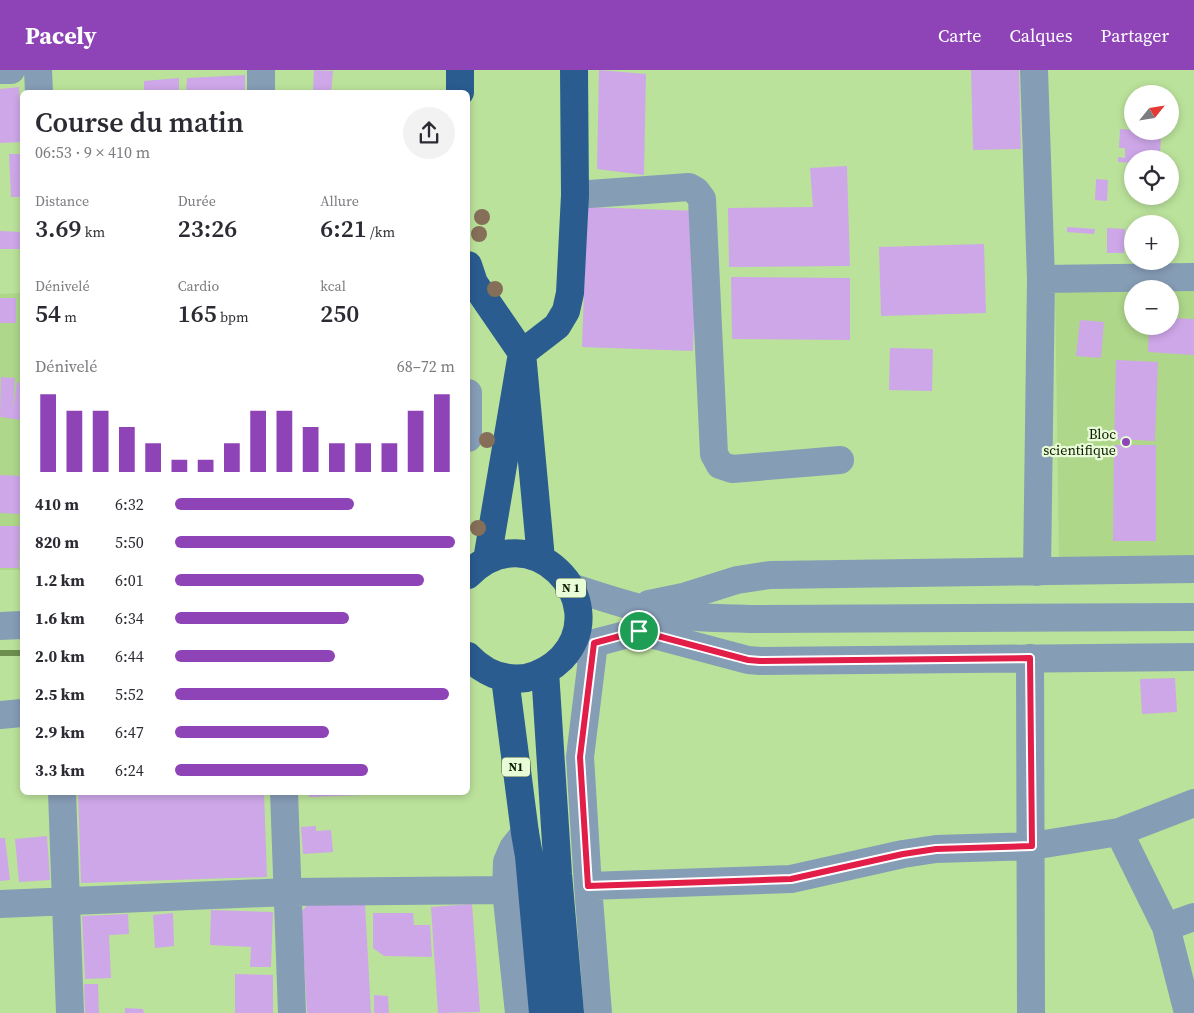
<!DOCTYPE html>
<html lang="fr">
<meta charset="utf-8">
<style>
:root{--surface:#fff;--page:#f2f2f3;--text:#2b2b33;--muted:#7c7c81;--accent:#8e44b7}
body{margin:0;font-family:"Source Serif 4",serif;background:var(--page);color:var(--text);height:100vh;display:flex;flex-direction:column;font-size:19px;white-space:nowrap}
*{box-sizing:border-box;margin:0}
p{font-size:16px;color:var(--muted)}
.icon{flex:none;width:28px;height:28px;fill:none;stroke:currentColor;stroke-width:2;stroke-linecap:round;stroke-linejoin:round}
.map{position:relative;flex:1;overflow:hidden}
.details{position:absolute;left:20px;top:20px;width:450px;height:705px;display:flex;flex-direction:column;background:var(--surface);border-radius:8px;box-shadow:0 2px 8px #0003}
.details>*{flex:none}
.needle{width:32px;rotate:60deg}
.buttons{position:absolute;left:1124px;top:15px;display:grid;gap:10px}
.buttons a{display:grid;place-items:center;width:55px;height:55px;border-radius:50%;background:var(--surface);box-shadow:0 2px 8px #0003;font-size:25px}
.pin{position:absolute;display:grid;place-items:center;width:42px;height:42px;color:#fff;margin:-21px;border:2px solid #fff;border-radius:50%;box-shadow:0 1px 5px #0007}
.round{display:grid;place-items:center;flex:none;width:52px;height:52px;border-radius:26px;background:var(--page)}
.summary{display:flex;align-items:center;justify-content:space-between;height:85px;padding:0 15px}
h1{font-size:28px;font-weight:600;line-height:38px}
.metrics{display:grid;grid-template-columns:repeat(3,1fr);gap:8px;height:85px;padding:5px 15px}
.metrics div{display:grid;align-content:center}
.metrics b{font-size:25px;font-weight:600}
.metrics small{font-size:14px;font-weight:400}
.metrics p{font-size:14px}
.chart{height:140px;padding:10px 15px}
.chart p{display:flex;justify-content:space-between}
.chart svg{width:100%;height:90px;margin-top:5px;stroke:var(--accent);stroke-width:6}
ul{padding:0 15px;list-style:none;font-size:16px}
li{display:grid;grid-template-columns:80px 60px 1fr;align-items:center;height:38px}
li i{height:12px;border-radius:6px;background:var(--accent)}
header{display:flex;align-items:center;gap:30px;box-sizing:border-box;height:70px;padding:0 25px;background:var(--accent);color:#fff}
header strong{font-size:24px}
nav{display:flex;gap:28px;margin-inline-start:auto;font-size:18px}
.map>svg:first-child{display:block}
.built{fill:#aed78a;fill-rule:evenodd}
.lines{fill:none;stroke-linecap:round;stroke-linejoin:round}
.stream{stroke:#6d8f4d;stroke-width:6}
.building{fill:#cea7e9}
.minor{stroke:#869db6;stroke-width:28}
.highway{stroke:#2a5c90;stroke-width:28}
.tree{fill:#856f59}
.route-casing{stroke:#fff;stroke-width:10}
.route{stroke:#e11d48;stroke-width:6}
.poi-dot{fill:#8e44b7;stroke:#e8fcd8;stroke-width:2}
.labels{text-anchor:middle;stroke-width:4.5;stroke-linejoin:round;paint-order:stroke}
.shield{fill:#e8fcd8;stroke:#4f5f42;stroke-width:1}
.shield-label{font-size:12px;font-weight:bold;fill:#0e1c02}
.poi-label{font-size:14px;fill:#0e1c02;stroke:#e8fcd8;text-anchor:end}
</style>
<header>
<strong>Pacely</strong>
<nav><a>Carte</a><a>Calques</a><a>Partager</a></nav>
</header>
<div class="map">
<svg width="1194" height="943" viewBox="0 0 1194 943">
<rect width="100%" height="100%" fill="#bbe29b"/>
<!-- built -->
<path class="built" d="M1055,215L1194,218V487L1059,490ZM1132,219H1170V256H1132Z
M22,223V500H0V224Z"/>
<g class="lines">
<!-- stream -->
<path class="stream" d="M0,583H22"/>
</g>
<!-- building -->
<path class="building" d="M314,0L333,1L331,22H313Z
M599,0L646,4L644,105L597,99Z
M971,0H1019L1021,79L973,80Z
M245,5V22H186L187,8Z
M179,8V22H144V11Z
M19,17L22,72L0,73V19Z
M1120,59L1132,60V61H1161L1160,89H1132V93L1118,92V87L1125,88V78H1119Z
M9,84H22V127H11Z
M847,96L850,196L729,197L728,138L813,137L810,98Z
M1096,109L1108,110L1107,131L1095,130Z
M587,137L698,141L693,281L582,277Z
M1067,157L1095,159L1094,164L1067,162Z
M1107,158L1125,159L1124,183H1107Z
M0,161L22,162V179H0Z
M984,174L986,243L881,246L879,177Z
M731,207L850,208V270L732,269Z
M0,228H16V253H0Z
M1170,248L1194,249V285L1148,282L1149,256H1170Z
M1080,250L1104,252L1101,288L1076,286Z
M890,278L933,279L932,321L889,320Z
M1116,290L1158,292L1155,371L1114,369Z
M1,307L15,308L13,340L17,312L22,313V350L0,347Z
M1114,375H1156V471H1113Z
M0,405L22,406V444L0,443Z
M0,456H20L19,498H0Z
M1175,608L1177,642L1142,644L1140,609Z
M78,722H264L267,807L81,813Z
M309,722H362L363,725L309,727Z
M316,756V761L331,760L333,782L303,784L301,757Z
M47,766L50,810L19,812L15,769Z
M0,768H5L10,810L0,811Z
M310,832L365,833L371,943H307L301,842Z
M472,834L480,942L438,943L431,837Z
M211,840L273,842L271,897H250L251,877L210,875Z
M173,843L174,876L155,878L153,845Z
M373,843H413L414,855H430L432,887L384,886L373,878Z
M128,844L129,864L109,865L111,908L85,909L82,846Z
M235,904L273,905V943H235Z
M84,914H98L99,943H85Z
M374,925L388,926L389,943H374Z
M125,938L143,939L144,943H125Z"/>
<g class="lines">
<!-- minor -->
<path class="minor" d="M0,0H11
M38,0L39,22
M261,0V22
M1034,0L1041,209L1037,502
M575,125L689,117L696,121L702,129L714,384L720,395L732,399L840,390
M1041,209L1194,207
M468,323V368
M571,517C599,526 627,536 657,542C688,548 719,548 750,549L1194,547
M649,534L683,527L737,510L770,505L1194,499
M0,556L22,555
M639,561L748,590L760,591L1194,587
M594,573L580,687L588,816L598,943
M577,579L594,573L656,557
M1030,588L1031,943
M0,645L22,643
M62,722L70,943
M284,722L292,943
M1119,762L1166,857L1188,943
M588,816L791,809L903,784L936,779L1032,776L1119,762L1194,733
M0,834L288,822L506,820
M1166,857L1194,847
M519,943L506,820L507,792L513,778L525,763"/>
<!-- highway -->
<path class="highway" d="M460,0V22
M468,195L474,213L522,283L541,489
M487,490L522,283L557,256L566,241L570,223L575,125L574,0
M468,505C529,442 615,530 562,588C552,598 539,605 526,608C503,611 483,602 468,586
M545,601L558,804L570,943
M505,608L525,763L529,786L543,943"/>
</g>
<!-- trees -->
<g class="tree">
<circle cx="482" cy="147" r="8"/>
<circle cx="479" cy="164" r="8"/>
<circle cx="495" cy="219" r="8"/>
<circle cx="487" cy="370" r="8"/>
<circle cx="478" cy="458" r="8"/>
</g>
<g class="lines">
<defs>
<path id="route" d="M639,561L748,590L760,591L1030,588L1032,776L936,779L903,784L791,809L588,816L580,687L594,573Z"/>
</defs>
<!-- route casing -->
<use href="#route" class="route-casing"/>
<!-- route -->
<use href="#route" class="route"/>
</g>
<!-- markers -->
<circle class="poi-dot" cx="1126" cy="372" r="5"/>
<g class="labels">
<!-- shield labels -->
<g class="shield">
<rect x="556" y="508.5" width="30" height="19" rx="4"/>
<rect x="502" y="687.5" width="28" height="19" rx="4"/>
</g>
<g class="shield-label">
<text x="571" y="522">N 1</text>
<text x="516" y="701">N1</text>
</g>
<!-- poi labels -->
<g class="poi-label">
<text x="1116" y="369">Bloc<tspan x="1116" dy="16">scientifique</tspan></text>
</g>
</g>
</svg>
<div class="buttons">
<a><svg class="needle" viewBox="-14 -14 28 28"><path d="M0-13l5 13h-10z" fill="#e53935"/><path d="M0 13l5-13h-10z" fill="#7c7c81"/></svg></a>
<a><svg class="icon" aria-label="locate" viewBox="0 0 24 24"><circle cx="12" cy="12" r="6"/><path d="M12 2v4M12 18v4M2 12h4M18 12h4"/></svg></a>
<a>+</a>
<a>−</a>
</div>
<div class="pin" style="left:639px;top:561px;background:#1e9e55"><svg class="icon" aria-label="arrive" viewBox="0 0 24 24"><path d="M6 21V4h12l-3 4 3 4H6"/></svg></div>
<section class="details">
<div class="summary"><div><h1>Course du matin</h1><p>06:53 · 9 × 410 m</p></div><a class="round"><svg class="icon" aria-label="share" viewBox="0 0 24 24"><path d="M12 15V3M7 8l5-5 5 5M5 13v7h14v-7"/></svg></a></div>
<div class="metrics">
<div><p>Distance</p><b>3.69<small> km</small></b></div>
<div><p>Durée</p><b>23:26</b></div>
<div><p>Allure</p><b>6:21<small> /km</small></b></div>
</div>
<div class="metrics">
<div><p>Dénivelé</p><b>54<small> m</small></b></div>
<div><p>Cardio</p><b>165<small> bpm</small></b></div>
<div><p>kcal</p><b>250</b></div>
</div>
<div class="chart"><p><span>Dénivelé</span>68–72 m</p>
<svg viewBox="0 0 160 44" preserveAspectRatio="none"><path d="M5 44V6M15 44V14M25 44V14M35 44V22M45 44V30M55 44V38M65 44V38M75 44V30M85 44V14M95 44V14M105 44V22M115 44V30M125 44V30M135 44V30M145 44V14M155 44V6"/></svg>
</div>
<ul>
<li><b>410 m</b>6:32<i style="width:64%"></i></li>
<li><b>820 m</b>5:50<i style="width:100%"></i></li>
<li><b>1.2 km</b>6:01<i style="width:89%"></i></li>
<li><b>1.6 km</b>6:34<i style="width:62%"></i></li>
<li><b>2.0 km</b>6:44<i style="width:57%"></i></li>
<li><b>2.5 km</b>5:52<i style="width:98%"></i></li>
<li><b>2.9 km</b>6:47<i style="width:55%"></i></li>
<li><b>3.3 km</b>6:24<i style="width:69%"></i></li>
</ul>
</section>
</div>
